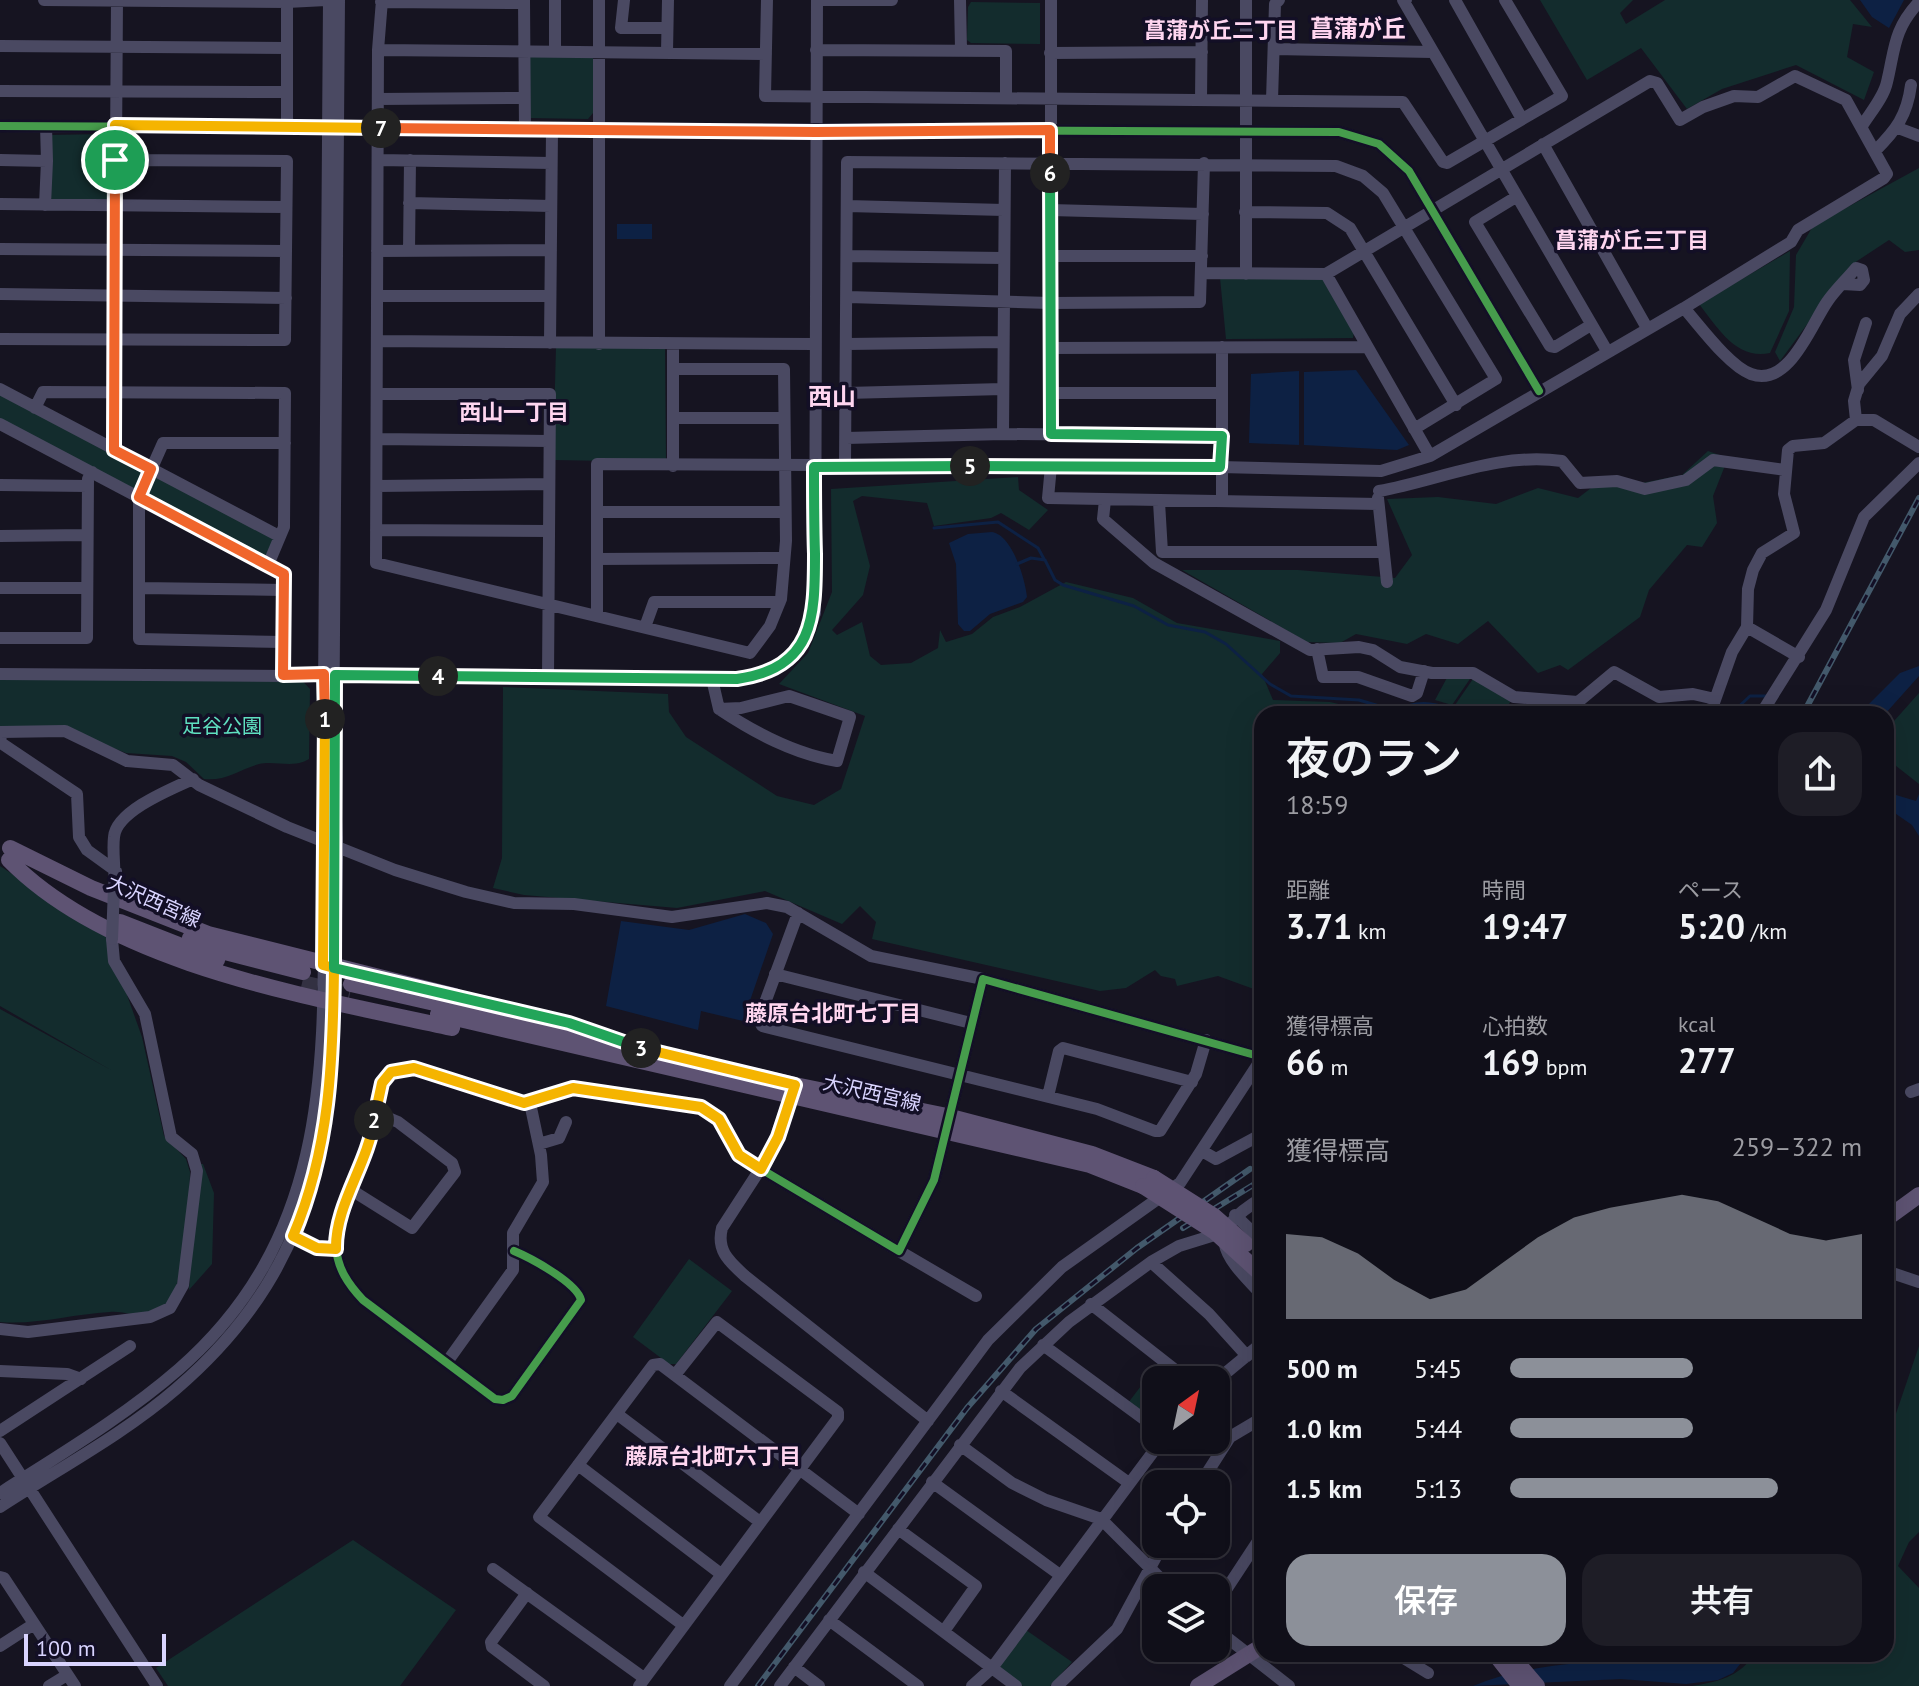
<!DOCTYPE html>
<html lang="ja">
<meta charset="utf-8">
<style>
:root{--surface:#100f19;--page:#1e1d26;--text:#f1f3f6;--muted:#9c9ca2;--line:#302f38;--accent:#8c9099}
body{margin:0;font-family:"PT Sans","Noto Sans JP",sans-serif;background:var(--page);color:var(--text);height:100vh;display:flex;flex-direction:column;font-size:30px;white-space:nowrap}
*{box-sizing:border-box;margin:0}
p{font-size:26px;color:var(--muted)}
.icon{flex:none;width:44px;height:44px;fill:none;stroke:currentColor;stroke-width:2;stroke-linecap:round;stroke-linejoin:round}
.map{position:relative;flex:1;overflow:hidden}
.panel{position:absolute;left:1254px;top:706px;width:640px;height:956px;display:flex;flex-direction:column;background:var(--surface);border-radius:24px;box-shadow:0 8px 32px #0002,0 0 0 2px var(--line)}
.panel>*{flex:none}
.needle{width:52px;rotate:33deg}
.tools{position:absolute;left:1142px;top:1366px;display:grid;gap:16px}
.tools a{display:grid;place-items:center;width:88px;height:88px;border-radius:16px;background:var(--surface);box-shadow:0 8px 32px #0002,0 0 0 2px var(--line);font-size:40px}
.scale{position:absolute;left:24px;bottom:20px;width:142px;box-sizing:border-box;padding-left:8px;border:4px solid #d9d4ff;border-top:0;font-size:22px;line-height:28px;white-space:nowrap;color:#d9d4ff;-webkit-text-stroke:6px #130f26;paint-order:stroke}
.pin{position:absolute;display:grid;place-items:center;width:68px;height:68px;color:#fff;margin:-34px;border:4px solid #fff;border-radius:50%;box-shadow:0 2px 8px #0007}
.km{position:absolute;width:40px;height:40px;margin:-20px;border-radius:50%;background:#222;color:#fff;font-size:22px;line-height:40px;text-align:center}
.round{display:grid;place-items:center;flex:none;width:84px;height:84px;border-radius:24px;background:var(--page)}
.summary{display:flex;align-items:center;justify-content:space-between;height:136px;padding:0 32px}
h1{font-size:44px;font-weight:600;line-height:60px}
.stats{display:grid;grid-template-columns:repeat(3,1fr);gap:12px;height:136px;padding:8px 32px}
.stats div{display:grid;align-content:center}
.stats b{font-size:34px;font-weight:600}
.stats small{font-size:22px;font-weight:400}
.stats p{font-size:22px}
.chart{height:224px;padding:16px 32px}
.chart p{display:flex;justify-content:space-between}
.chart svg{width:100%;height:144px;margin-top:8px;fill:var(--accent);opacity:.7}
.button{display:flex;gap:16px;margin-top:auto;padding:16px 32px}
.button a{flex:1;height:92px;border-radius:24px;background:var(--accent);color:#fff;font-size:32px;font-weight:600;line-height:92px;text-align:center}
.button a+a{background:var(--page);color:var(--text)}
ul{padding:0 32px;list-style:none;font-size:26px}
li{display:grid;grid-template-columns:128px 96px 1fr;align-items:center;height:60px}
li i{height:20px;border-radius:10px;background:var(--accent)}
.map>svg:first-child{display:block}
.green{fill:#132c2d}
.water{fill:#0d2144}
.lines{fill:none;stroke-linecap:round;stroke-linejoin:round}
.stream{stroke:#0d2144;stroke-width:3}
.major-tunnel{stroke:#333142;stroke-width:16;stroke-dasharray:16 8;stroke-linecap:butt}
.minor{stroke:#4a4962;stroke-width:12}
.major{stroke:#5e5373;stroke-width:16}
.rail-casing{stroke:#43596b;stroke-width:6}
.rail{stroke:#130f26;stroke-width:3;stroke-dasharray:9;stroke-linecap:butt}
.minor-bridge{stroke:#4a4962;stroke-width:12}
.major-bridge{stroke:#5e5373;stroke-width:16}
.cycleway-casing{stroke:#130f26;stroke-width:13}
.cycleway{stroke:#469c4c;stroke-width:8}
.split-1-casing{stroke:#fff;stroke-width:16}
.split-2-casing{stroke:#fff;stroke-width:16}
.split-3-casing{stroke:#fff;stroke-width:16}
.split-4-casing{stroke:#fff;stroke-width:16}
.split-5-casing{stroke:#fff;stroke-width:16}
.split-6-casing{stroke:#fff;stroke-width:16}
.split-7-casing{stroke:#fff;stroke-width:16}
.split-8-casing{stroke:#fff;stroke-width:16}
.split-1{stroke:#f0652b;stroke-width:10}
.split-2{stroke:#f5b400;stroke-width:10}
.split-3{stroke:#f5b400;stroke-width:10}
.split-4{stroke:#22a559;stroke-width:10}
.split-5{stroke:#22a559;stroke-width:10}
.split-6{stroke:#22a559;stroke-width:10}
.split-7{stroke:#f0652b;stroke-width:10}
.split-8{stroke:#f5b400;stroke-width:10}
.labels{text-anchor:middle;stroke-width:7;stroke-linejoin:round;paint-order:stroke}
.park-label{font-size:20px;fill:#5fe0c0;stroke:#130f26}
.street-label{font-size:20px;fill:#d9d4ff;stroke:#130f26}
.neighbourhood-label{font-size:22px;font-weight:bold;fill:#ffd6f0;stroke:#130f26}
.quarter-label{font-size:24px;font-weight:bold;fill:#ffd6f0;stroke:#130f26}
</style>
<div class="map">
<svg width="1919" height="1686" viewBox="0 0 1919 1686">
<rect width="100%" height="100%" fill="#161421"/>
<!-- green -->
<path class="green" d="M1540,0H1633L1620,13L1626,24L1665,0H1850L1872,27L1853,24L1847,57L1874,72L1864,100L1796,65L1722,89L1687,109L1641,48L1587,80Z
M971,2L1040,3V44L971,43L967,40L968,7Z
M533,54L593,55V113L588,119L529,118V58Z
M105,134L110,139L107,200L54,201L48,196L50,135Z
M1919,168V250L1905,252L1889,240L1851,265L1780,361L1775,352L1794,307L1796,255L1813,226Z
M1790,251L1789,311L1770,353C1736,360 1718,328 1699,304Z
M1220,278H1324L1354,332L1353,338L1226,339Z
M556,347H665L666,462L553,460Z
M0,394L147,469L137,491L0,419Z
M1708,451L1728,458L1713,496L1717,523L1702,547L1687,545L1649,590L1640,617L1568,670L1560,665L1538,673L1488,621L1458,644L1426,634L1407,644L1356,634L1340,643L1307,642L1182,570H1298L1395,578L1412,555L1387,499L1438,497L1496,504L1538,488L1578,498L1599,482L1642,483L1682,475Z
M152,473L275,537L266,561L143,495Z
M1018,477L1019,490L1048,510L1029,530L1001,513L991,518L934,526L927,503L862,496L853,501L870,566L863,595L832,630L837,635L862,622L870,656L881,665L911,663L938,648L940,630L946,642L972,634L993,617L1020,607L1066,582L1133,598L1177,623L1280,641V653L1262,674L1273,700L1330,702L1381,714H1262V992L1218,976L1177,986L1175,979L1161,976L1155,970L1126,988L1100,991L872,939L876,922L860,906L842,924L765,891L677,908L524,895L493,888L502,858L503,687L668,694L669,712L686,737L777,796L814,805L841,789L865,716L779,684L808,653L832,592L831,489Z
M0,674L297,675L310,689L309,759C293,769 275,760 259,764C238,770 227,781 204,779L186,762L172,756L126,753L64,729H0Z
M1449,674L1472,676L1452,705L1435,700Z
M1475,676L1511,701L1502,714H1468L1453,708Z
M1919,693V784L1886,758V730Z
M0,866L106,936L142,1037L164,1136L186,1159L190,1172C189,1207 191,1308 147,1315C135,1316 122,1311 110,1312C72,1314 38,1325 0,1322V1009L111,1070L0,1006Z
M197,1164H203L214,1193L212,1264L189,1290Z
M689,1259L732,1291L676,1364H669L633,1337Z
M1919,1346V1532L1909,1542L1898,1566L1919,1588V1686H1692C1717,1682 1740,1677 1754,1654H1886V1443Z
M1160,1361L1183,1380H1156V1423L1128,1403Z
M353,1540L456,1610L400,1686H168L156,1668Z
M1026,1630L1072,1662L1050,1686H1023L1001,1670L1000,1663Z"/>
<!-- water -->
<path class="water" d="M1860,0H1904L1889,28L1872,17Z
M617,224H652V239H617Z
M1356,370L1409,445L1397,450L1304,445V372Z
M1299,371V445L1249,443L1251,374Z
M992,532C1012,535 1025,578 1027,597L1023,602L990,614L970,631H964L958,624L956,564L949,543L968,534Z
M1919,666V676L1885,714H1859L1900,673Z
M1886,792L1916,801L1919,794V836L1912,825L1886,807Z
M745,914L766,923L773,934L743,1021L701,1011L698,1030L606,1006L621,921L689,930Z
M1717,1654H1748L1733,1673L1718,1680L1686,1684L1621,1679L1473,1686C1526,1664 1586,1662 1644,1659C1671,1657 1691,1665 1717,1654Z"/>
<g class="lines">
<!-- stream -->
<path class="stream" d="M934,528L998,522L1038,548L1044,559
M1017,564L1031,558L1045,560L1055,580L1063,585L1134,606L1168,625L1205,632L1226,644L1270,684L1291,696L1359,700L1396,711C1419,698 1441,704 1465,714
M1717,706L1723,714L1732,713L1750,696H1766"/>
<!-- major-tunnel -->
<path class="major-tunnel" d="M302,983L350,994"/>
<!-- minor -->
<path class="minor" d="M44,0L287,2V126
M382,0L378,50L376,563L750,653L770,626L781,599L786,541L784,369H674
M524,0L525,130
M555,0V51
M624,0L621,28H667
M767,0L765,96L1403,102L1443,162L1447,163L1562,96L1505,0
M817,0H892
M960,0L961,49
M1406,0H1403L1607,351
M1455,0L1522,119
M287,2L326,0
M381,2L524,3
M0,46L287,48
M1274,49L1432,52
M378,50L766,54
M816,50L1006,51V98
M667,52L668,0
M1050,53L1202,52
M0,91L287,92
M378,99L524,98
M1201,100L1202,0
M1272,100L1275,4L1279,0
M0,126L1339,132L1379,144L1409,171L1539,391
M46,126L47,161
M1862,126C1870,113 1884,97 1887,82C1895,49 1893,30 1919,2
M1898,128L1919,136
M1543,144L1647,328
M1875,151C1896,130 1907,116 1911,85
M0,160L47,161L45,205
M379,160L551,163
M1516,197L1475,222L1550,346L1555,347L1591,325
M409,203L551,206
M0,204L286,207
M847,206L1004,210
M1050,210L1203,214
M1245,212L1327,213L1350,228L1456,405
M0,249L285,251
M377,251L551,250
M409,251L410,160
M847,256L1003,258
M1050,256H1202
M1201,273L1326,274
M1246,274V0
M0,294L286,298
M1919,294L1900,314L1882,356L1859,384L1854,401L1856,420H1874L1919,447
M378,296H550
M848,297L1050,303L1200,302L1204,163
M0,339L285,340L287,161L115,160
M378,341L815,344
M550,343L552,130
M599,344V0
M673,344V466
M847,344L1003,342
M1050,348L1367,347
M0,389L279,536
M1858,390L1854,360L1866,323
M846,393L1003,389
M1051,393H1222
M378,394H550L548,678
M35,408L43,392L285,393L284,527L268,565
M674,418H784
M0,424L284,574L283,675
M1003,434L1005,163
M1051,434V0
M846,438L1003,434L1222,436
M377,439L549,441
M114,450L117,0
M1430,456L1326,274L1650,81L1657,83L1680,120L1703,107L1734,96L1758,97L1795,76L1846,100L1887,174L1884,178L1798,230L1791,242L1684,308
M845,466L847,162L1336,166L1363,176L1383,193L1496,379L1414,429
M1051,466L1048,498L1378,504
M0,485L88,486
M377,486L549,484
M1379,491C1440,480 1498,452 1562,461L1580,483L1617,481L1645,489L1686,480L1713,460L1785,470
M1378,498L1387,582
M1105,500L1103,519L1154,563L1310,650L1359,647L1373,650L1400,667L1432,673H1473L1514,697L1578,702L1614,672L1659,697L1693,694L1715,699
M1222,500V347
M1159,502L1162,552H1383
M597,512H785
M376,530L549,531
M0,536L87,535
M597,559L784,558
M0,588H87
M139,588L284,590
M597,616V464L1220,467L1381,471L1430,456L1684,308C1700,326 1729,366 1751,374C1789,388 1811,325 1827,302C1835,290 1847,279 1856,268L1862,270L1864,280L1860,285L1843,284
M645,627L654,602H780
M1747,627L1799,657
M0,638H87L88,479L92,472
M283,642L139,639V497L163,443H285
M1317,649L1323,677H1358L1412,696L1417,693L1424,671
M0,674L737,679C781,673 799,654 815,613L817,0
M712,679L719,709C755,733 794,754 837,761L850,717L789,696L741,708L719,709
M1710,714L1732,652L1747,627L1748,589L1753,570L1762,553L1794,533L1784,494L1788,450L1793,446L1824,443L1856,420
M1761,714L1826,610L1864,517L1919,463
M0,732L65,731L127,761L173,765L199,785L287,827L395,870L466,892L514,903L574,904L672,917L767,903L787,907L871,956L983,979
M0,733L1,743L77,794L79,837L87,850L116,871
M323,833L329,0
M337,839L333,760L339,0
M114,888C116,870 112,854 114,837C116,811 171,789 193,779
M798,913L759,1019L762,1026L1097,1109L1155,1131H1160L1196,1074L1206,1040
M775,974L971,1023
M794,1088L768,1157L722,1228C716,1251 730,1262 745,1276L928,1421
M1911,1092L1919,1089
M1048,1096L1059,1051L1063,1048L1192,1082
M1262,1099V1111
M539,1144L559,1138L566,1122
M1202,1151L1216,1159L1262,1134
M353,1191L412,1228L455,1172L452,1163L398,1122L374,1112
M1262,1198C1202,1234 1223,1254 1262,1295
M1235,1215L1262,1241
M293,1236L317,1248L336,1249
M514,1251C531,1258 577,1283 581,1300L512,1396L503,1400L495,1399L363,1300C348,1284 337,1268 336,1246C335,1213 365,1164 372,1128C376,1113 373,1094 383,1081C393,1068 406,1066 421,1069L524,1103L573,1088L701,1107L719,1119L730,1143L744,1159L899,1251L934,1180L983,979L1262,1057
M899,1251L976,1296
M1151,1262L1209,1314L1247,1356
M1886,1271L1919,1282
M1091,1304L1188,1380
M0,1329L28,1332L150,1317L170,1308L183,1285L197,1171L192,1154L171,1137L145,1014L114,961L112,939
M1043,1345L1156,1428
M447,1362L513,1270V1233L543,1182L541,1155L530,1103
M0,1371L67,1374L81,1379
M1216,1381L1262,1343
M1001,1391L1129,1483
M617,1414L760,1522
M0,1431L130,1346
M0,1443L157,1686
M960,1445L1012,1483L1046,1500L1101,1519L1170,1588
M578,1465L721,1574
M932,1482L1060,1575
M1200,1484L1230,1437L1262,1418
M0,1493C61,1454 125,1416 179,1369C339,1229 323,1046 324,853
M0,1507C58,1469 124,1434 176,1389C351,1239 332,1068 337,859
M898,1529L976,1586L944,1631
M493,1569L644,1678
M864,1572L1016,1686
M0,1577L4,1578L75,1686
M527,1593L491,1642L492,1647L544,1686
M1216,1605L1262,1535
M829,1620L918,1686
M683,1625L539,1517L653,1365L660,1364L859,1514
M1216,1629L1289,1686
M0,1646L34,1624
M1397,1654L1428,1673
M794,1667L819,1686
M49,1686L67,1675
M639,1686L838,1418V1412L717,1322L675,1375
M730,1686L988,1340L1062,1267L1180,1183L1262,1058
M780,1686L1020,1368L1069,1322L1151,1262L1179,1246L1221,1233
M972,1686L992,1668L1162,1440
M1057,1686L1117,1629L1163,1544"/>
<!-- major -->
<path class="major" d="M10,848L91,888L208,934L455,996
M9,860C113,966 312,997 452,1028
M120,922L217,960
M190,938L221,951L303,972
M351,984L795,1085L947,1116L1092,1154L1154,1178
M438,1014L1090,1165L1143,1186
M1886,1219L1919,1195
M1495,1654L1520,1686
M1510,1654L1537,1686
M1198,1686L1262,1646"/>
<defs>
<path id="rail" d="M1803,714L1919,498
M1183,1228L1258,1182
M758,1686L967,1408L1036,1329L1137,1248L1250,1169"/>
</defs>
<!-- rail casing -->
<use href="#rail" class="rail-casing"/>
<!-- rail -->
<use href="#rail" class="rail"/>
<!-- minor-bridge -->
<path class="minor-bridge" d="M323,833L324,853
M337,859V839
M112,939L114,888"/>
<!-- major-bridge -->
<path class="major-bridge" d="M1154,1178L1214,1216L1246,1244
M1143,1186L1215,1232L1262,1275"/>
<defs>
<path id="cycleway" d="M0,126L1339,132L1379,144L1409,171L1539,391
M514,1251C531,1258 577,1283 581,1300L512,1396L503,1400L495,1399L363,1300C348,1284 337,1268 336,1246C335,1213 365,1164 372,1128C376,1113 373,1094 383,1081C393,1068 406,1066 421,1069L524,1103L573,1088L701,1107L719,1119L730,1143L744,1159L899,1251L934,1180L983,979L1262,1057"/>
</defs>
<!-- cycleway casing -->
<use href="#cycleway" class="cycleway-casing"/>
<!-- cycleway -->
<use href="#cycleway" class="cycleway"/>
</g>
<g class="lines">
<defs>
<path id="split-1" d="M115,160L114,450L151,469L139,497L284,574L283,675L324,674L325,719"/>
<path id="split-2" d="M325,719L323,965L334,968C333,1061 330,1149 293,1236L317,1248L336,1249C335,1205 368,1164 374,1120"/>
<path id="split-3" d="M374,1120L382,1083L391,1072L414,1068L524,1103L573,1088L701,1107L719,1119L739,1155L761,1169L778,1137L795,1085L641,1048"/>
<path id="split-4" d="M438,676L335,675L334,968L569,1023L641,1048"/>
<path id="split-5" d="M438,676L737,679C814,668 815,618 815,554C814,525 814,496 814,467L970,466"/>
<path id="split-6" d="M970,466L1220,467L1222,436L1051,434L1050,173"/>
<path id="split-7" d="M381,128L816,132L1050,130V173"/>
<path id="split-8" d="M115,160V125L381,128"/>
</defs>
<!-- split-1 casing -->
<use href="#split-1" class="split-1-casing"/>
<!-- split-2 casing -->
<use href="#split-2" class="split-2-casing"/>
<!-- split-3 casing -->
<use href="#split-3" class="split-3-casing"/>
<!-- split-4 casing -->
<use href="#split-4" class="split-4-casing"/>
<!-- split-5 casing -->
<use href="#split-5" class="split-5-casing"/>
<!-- split-6 casing -->
<use href="#split-6" class="split-6-casing"/>
<!-- split-7 casing -->
<use href="#split-7" class="split-7-casing"/>
<!-- split-8 casing -->
<use href="#split-8" class="split-8-casing"/>
<!-- split-1 -->
<use href="#split-1" class="split-1"/>
<!-- split-2 -->
<use href="#split-2" class="split-2"/>
<!-- split-3 -->
<use href="#split-3" class="split-3"/>
<!-- split-4 -->
<use href="#split-4" class="split-4"/>
<!-- split-5 -->
<use href="#split-5" class="split-5"/>
<!-- split-6 -->
<use href="#split-6" class="split-6"/>
<!-- split-7 -->
<use href="#split-7" class="split-7"/>
<!-- split-8 -->
<use href="#split-8" class="split-8"/>
</g>
<g class="labels">
<!-- park labels -->
<g class="park-label">
<text x="222" y="733">足谷公園</text>
</g>
<!-- street labels -->
<g class="street-label">
<text transform="translate(154 901) rotate(24)" y="7">大沢西宮線</text>
<text transform="translate(872 1093) rotate(13)" y="7">大沢西宮線</text>
</g>
<!-- neighbourhood labels -->
<g class="neighbourhood-label">
<text x="1221" y="38">菖蒲が丘二丁目</text>
<text x="1632" y="248">菖蒲が丘三丁目</text>
<text x="514" y="420">西山一丁目</text>
<text x="833" y="1021">藤原台北町七丁目</text>
<text x="713" y="1464">藤原台北町六丁目</text>
</g>
<!-- quarter labels -->
<g class="quarter-label">
<text x="1358" y="37">菖蒲が丘</text>
<text x="832" y="405">西山</text>
</g>
</g>
</svg>
<div class="tools">
<a><svg class="needle" viewBox="-14 -14 28 28"><path d="M0-13l5 13h-10z" fill="#e53935"/><path d="M0 13l5-13h-10z" fill="#9c9ca2"/></svg></a>
<a><svg class="icon" aria-label="locate" viewBox="0 0 24 24"><circle cx="12" cy="12" r="6"/><path d="M12 2v4M12 18v4M2 12h4M18 12h4"/></svg></a>
<a><svg class="icon" aria-label="layers" viewBox="0 0 24 24"><path d="M12 4l9 5-9 5-9-5zM3 14l9 5 9-5"/></svg></a>
</div>
<div class="scale">100 m</div>
<div class="pin" style="left:115px;top:160px;background:#1e9e55"><svg class="icon" aria-label="arrive" viewBox="0 0 24 24"><path d="M6 21V4h12l-3 4 3 4H6"/></svg></div>
<b class="km" style="left:325px;top:719px">1</b>
<b class="km" style="left:374px;top:1120px">2</b>
<b class="km" style="left:641px;top:1048px">3</b>
<b class="km" style="left:438px;top:676px">4</b>
<b class="km" style="left:970px;top:466px">5</b>
<b class="km" style="left:1050px;top:173px">6</b>
<b class="km" style="left:381px;top:128px">7</b>
<section class="panel">
<div class="summary"><div><h1>夜のラン</h1><p>18:59</p></div><a class="round"><svg class="icon" aria-label="share" viewBox="0 0 24 24"><path d="M12 15V3M7 8l5-5 5 5M5 13v7h14v-7"/></svg></a></div>
<div class="stats">
<div><p>距離</p><b>3.71<small> km</small></b></div>
<div><p>時間</p><b>19:47</b></div>
<div><p>ペース</p><b>5:20<small> /km</small></b></div>
</div>
<div class="stats">
<div><p>獲得標高</p><b>66<small> m</small></b></div>
<div><p>心拍数</p><b>169<small> bpm</small></b></div>
<div><p>kcal</p><b>277</b></div>
</div>
<div class="chart"><p><span>獲得標高</span>259–322 m</p>
<svg viewBox="0 0 160 44" preserveAspectRatio="none"><path d="M0 44V18L10 19L20 24L30 32L40 38L50 35L60 27L70 19L80 13L90 10L100 8L110 6L120 8L130 13L140 18L150 20L160 18V44z"/></svg>
</div>
<ul>
<li><b>500 m</b>5:45<i style="width:52%"></i></li>
<li><b>1.0 km</b>5:44<i style="width:52%"></i></li>
<li><b>1.5 km</b>5:13<i style="width:76%"></i></li>
</ul>
<div class="button"><a>保存</a><a>共有</a></div>
</section>
</div>
